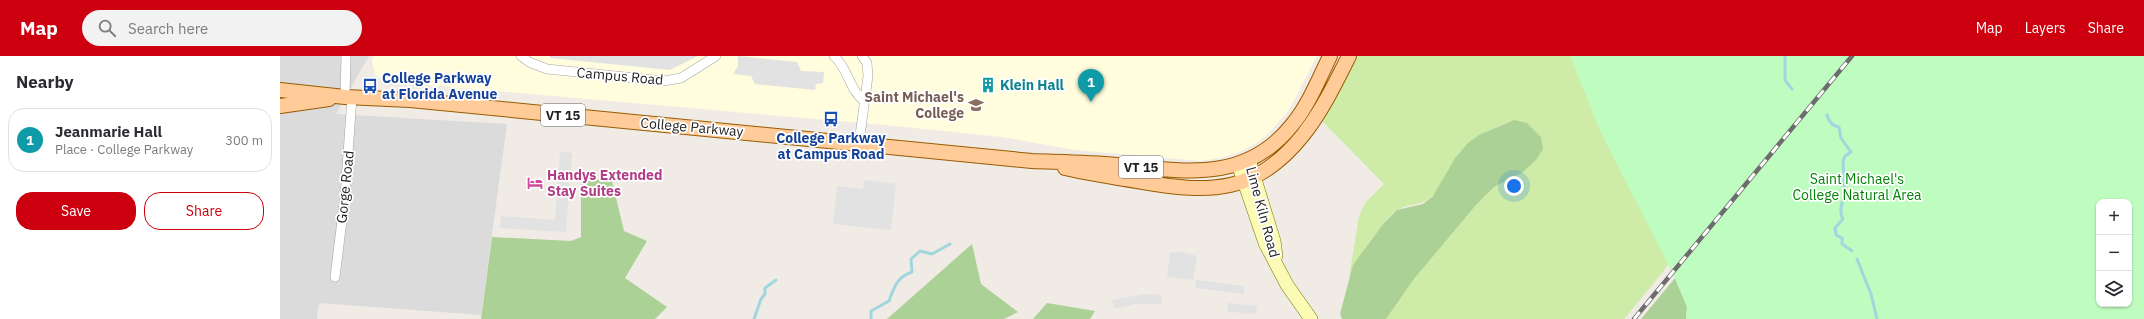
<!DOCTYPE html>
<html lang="en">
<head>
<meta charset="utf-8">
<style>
	:root { --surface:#fff; --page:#f2f2f3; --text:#2b2b33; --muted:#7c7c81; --line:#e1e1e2; --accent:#cc000e }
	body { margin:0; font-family:"IBM Plex Sans",sans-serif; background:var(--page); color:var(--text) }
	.controls { position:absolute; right:12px; bottom:12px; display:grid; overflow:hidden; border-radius:8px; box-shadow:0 1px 3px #0004 }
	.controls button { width:36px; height:36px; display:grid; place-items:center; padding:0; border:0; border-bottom:1px solid var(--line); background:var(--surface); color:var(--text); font:20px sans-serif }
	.you { position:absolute; left:1234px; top:130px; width:14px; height:14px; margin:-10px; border:3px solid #fff; border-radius:50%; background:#1a73e8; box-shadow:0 0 0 6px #1a73e833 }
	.badge { display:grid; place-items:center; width:26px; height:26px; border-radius:50%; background:var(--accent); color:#fff; font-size:13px; font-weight:700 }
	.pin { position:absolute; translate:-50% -33px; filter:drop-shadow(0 1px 2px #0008) }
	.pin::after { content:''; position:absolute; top:21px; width:14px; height:12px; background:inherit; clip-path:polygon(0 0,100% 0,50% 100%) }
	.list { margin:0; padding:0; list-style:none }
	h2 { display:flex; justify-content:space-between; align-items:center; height:52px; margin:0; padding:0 16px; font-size:17px }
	h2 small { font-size:13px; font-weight:400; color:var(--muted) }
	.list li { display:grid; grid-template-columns:26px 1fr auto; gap:12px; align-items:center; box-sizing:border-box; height:64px; margin:0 8px 8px; padding:0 8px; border:1px solid var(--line); border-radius:16px }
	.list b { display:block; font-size:15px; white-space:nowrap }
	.list p { margin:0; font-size:13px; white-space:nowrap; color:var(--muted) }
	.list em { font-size:13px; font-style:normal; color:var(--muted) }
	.actions { display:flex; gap:8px; padding:12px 16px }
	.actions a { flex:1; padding:9px 0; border:1px solid var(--accent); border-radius:16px; text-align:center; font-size:14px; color:var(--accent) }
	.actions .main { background:var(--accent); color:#fff }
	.icon { flex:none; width:22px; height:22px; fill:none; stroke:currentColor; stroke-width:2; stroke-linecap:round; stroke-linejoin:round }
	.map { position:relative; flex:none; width:1864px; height:263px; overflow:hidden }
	header { display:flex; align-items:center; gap:24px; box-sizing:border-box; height:56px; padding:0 20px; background:var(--accent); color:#fff }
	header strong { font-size:19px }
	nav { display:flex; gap:22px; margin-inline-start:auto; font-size:14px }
	.search { width:280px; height:36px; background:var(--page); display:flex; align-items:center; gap:10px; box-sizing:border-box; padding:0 14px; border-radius:22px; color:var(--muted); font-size:15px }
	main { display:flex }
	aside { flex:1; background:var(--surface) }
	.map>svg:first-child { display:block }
	.residential { fill:#dcdbdb }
	.education { fill:#fffddd }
	.grass { fill:#ceeca7 }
	.forest { fill:#abd196 }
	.park { fill:#befcbf; fill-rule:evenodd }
	.parking { fill:#e2e2e2 }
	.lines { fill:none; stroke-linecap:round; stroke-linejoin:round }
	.stream { stroke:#a2d6df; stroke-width:3 }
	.minor-casing { stroke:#a5a5a5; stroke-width:10 }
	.secondary-casing { stroke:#757a00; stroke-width:14 }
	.primary-casing { stroke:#985b00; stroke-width:16 }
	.minor { stroke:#fff; stroke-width:9 }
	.secondary { stroke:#fcfbb5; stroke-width:13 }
	.primary { stroke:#fc9; stroke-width:14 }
	.rail-casing { stroke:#6c6c6c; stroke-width:4.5 }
	.rail { stroke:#fff; stroke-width:3; stroke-dasharray:9; stroke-linecap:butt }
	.labels { text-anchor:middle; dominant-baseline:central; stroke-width:3.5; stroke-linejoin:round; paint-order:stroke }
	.shield { fill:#fff; stroke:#626262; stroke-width:1 }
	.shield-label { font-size:13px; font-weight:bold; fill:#1e1e1e }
	.street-label { font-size:14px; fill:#1e1e1e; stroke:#fff }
	.transit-label { font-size:14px; font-weight:bold; fill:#164399; stroke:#fff; text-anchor:start }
	.culture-label { font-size:14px; font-weight:bold; fill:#0d838f; stroke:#fff; text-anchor:start }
	.education-label { font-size:14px; font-weight:bold; fill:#785e54; stroke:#fff; text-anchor:end }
	.hotel-label { font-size:14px; font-weight:bold; fill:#b23c85; stroke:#fff; text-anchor:start }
	.park-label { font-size:14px; fill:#068208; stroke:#fff }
</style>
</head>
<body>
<header>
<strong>Map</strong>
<div class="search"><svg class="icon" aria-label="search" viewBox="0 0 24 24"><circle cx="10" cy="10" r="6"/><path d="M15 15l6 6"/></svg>Search here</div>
<nav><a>Map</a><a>Layers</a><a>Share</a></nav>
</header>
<main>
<aside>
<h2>Nearby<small></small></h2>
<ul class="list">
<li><span class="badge" style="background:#0f9aa8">1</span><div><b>Jeanmarie Hall</b><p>Place · College Parkway</p></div><em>300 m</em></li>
</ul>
<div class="actions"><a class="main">Save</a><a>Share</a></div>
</aside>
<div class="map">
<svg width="1864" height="263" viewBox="0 0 1864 263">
	<rect width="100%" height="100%" fill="#f0ebe4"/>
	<!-- residential -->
	<path class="residential" d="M 0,0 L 89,0 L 56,58 L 227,68 L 201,259 L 39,247 L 37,263 L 0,263 Z"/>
	<!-- education -->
	<path class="education" d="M 94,0 L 1037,0 L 1009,54 L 989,77 L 978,86 L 962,95 L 945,101 L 920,105 L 795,94 L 722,81 L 605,69 L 103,25 L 95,18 L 92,4 Z"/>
	<!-- grass -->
	<path class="grass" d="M 1075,0 L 1312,0 L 1423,159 L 1382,217 L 1344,263 L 1106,263 L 1134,223 L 1196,149 L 1214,131 L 1228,66 C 1201,78 1185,85 1169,112 C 1164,120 1160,134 1152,140 C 1142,150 1130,147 1119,153 C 1104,161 1075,206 1069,222 L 1079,160 L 1085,147 L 1104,128 L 1041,64 Z"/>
	<!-- forest -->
	<path class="forest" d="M 1234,64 L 1247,67 L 1261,81 L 1263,93 L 1256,104 L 1243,116 L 1214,131 L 1196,149 L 1134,223 L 1106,263 L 1062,263 L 1060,258 L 1073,209 L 1103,168 L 1117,154 L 1143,148 L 1153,140 L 1175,102 L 1188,87 L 1199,79 Z
		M 301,122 L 332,125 L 344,175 L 367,185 L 345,222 L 387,251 L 375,263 L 201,263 L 212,181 L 291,185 L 301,181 Z
		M 692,188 L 701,228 L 738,256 L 724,263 L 607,263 Z
		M 1395,222 L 1407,251 L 1406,263 L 1361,263 Z
		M 767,247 L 815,255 L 810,263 L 753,263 Z"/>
	<!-- park -->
	<path class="park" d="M 1290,0 L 1864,0 L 1864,263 L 1406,263 L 1407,251 L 1395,222 L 1321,77 ZM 1819,146 L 1849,146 L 1849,248 L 1819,248 Z"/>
	<!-- parking -->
	<path class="parking" d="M 270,0 L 418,0 L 390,14 L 270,2 Z
		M 458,0 L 517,6 L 521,15 L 544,16 L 543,27 L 536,28 L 535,34 L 475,28 L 471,20 L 453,18 L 458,10 Z
		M 280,96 L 292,97 L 286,176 L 220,172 L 221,160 L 275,164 Z
		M 584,124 L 616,128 L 611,174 L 553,168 L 557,130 L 583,133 Z
		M 898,195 L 917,200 L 913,224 L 887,221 L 890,196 L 896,197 Z
		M 916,224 L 964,230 L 964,238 L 915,232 Z
		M 865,238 L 882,239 L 881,248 L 855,248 L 835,253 L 832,244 Z
		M 948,247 L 977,250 L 976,257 L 967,258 L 947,255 Z"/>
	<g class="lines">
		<!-- stream -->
		<path class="stream" d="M 1505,0 L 1505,24 L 1512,33
			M 1547,59 C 1549,66 1552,70 1559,71 L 1561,82 L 1571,96 L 1565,100 L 1563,105 L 1565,141 C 1561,147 1559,157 1563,163 L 1555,172 L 1556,179 L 1562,182 L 1562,188 L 1572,195
			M 1577,203 L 1591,238 L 1597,263
			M 474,263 L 481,243 L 485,238 L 485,232 L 496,224
			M 591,263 L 591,255 L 609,245 C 614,231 617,221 632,216 L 631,203 L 640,195 L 652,198 L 670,188"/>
		<defs>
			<path id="minor" d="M 241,0 L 249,6 L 267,13 L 384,25 L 401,22 L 436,0
				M 554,0 C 568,12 569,33 583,44
				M 65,41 L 66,0
				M 579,87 L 588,20 L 587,7 L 582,0
				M 55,221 L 65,140 L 72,41"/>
			<path id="secondary" d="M 969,104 L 994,185 L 996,200
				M 958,108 L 985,187 L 1007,229 L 1031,263"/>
			<path id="primary" d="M 0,34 L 65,41 L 130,44 L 752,105 C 780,106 809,106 837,109 C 903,115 965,128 1012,69 C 1028,50 1039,23 1050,0
				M 0,50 L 49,43
				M 785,112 C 811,118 837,122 863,126 C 931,138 977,137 1023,79 C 1042,55 1056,26 1069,0"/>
		</defs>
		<!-- minor casing -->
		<use href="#minor" class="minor-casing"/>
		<!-- secondary casing -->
		<use href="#secondary" class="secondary-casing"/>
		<!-- primary casing -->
		<use href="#primary" class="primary-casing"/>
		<!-- minor -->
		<use href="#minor" class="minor"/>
		<!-- secondary -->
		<use href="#secondary" class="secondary"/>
		<!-- primary -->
		<use href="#primary" class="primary"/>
		<defs>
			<path id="rail" d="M 1354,263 L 1572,0"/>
		</defs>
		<!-- rail casing -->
		<use href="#rail" class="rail-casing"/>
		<!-- rail -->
		<use href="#rail" class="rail"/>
	</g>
	<!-- icons -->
	<defs>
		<symbol id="building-bare" viewBox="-9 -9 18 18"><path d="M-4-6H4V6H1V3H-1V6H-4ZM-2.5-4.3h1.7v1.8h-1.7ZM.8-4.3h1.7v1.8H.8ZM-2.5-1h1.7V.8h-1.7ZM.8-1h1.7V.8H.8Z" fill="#0f9aa8" stroke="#fff" stroke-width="2.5" paint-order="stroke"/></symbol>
		<symbol id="bus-bare" viewBox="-9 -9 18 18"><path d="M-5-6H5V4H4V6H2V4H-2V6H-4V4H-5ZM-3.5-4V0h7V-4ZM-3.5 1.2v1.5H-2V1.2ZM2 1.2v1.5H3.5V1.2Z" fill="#1a4fb4" stroke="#fff" stroke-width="2.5" paint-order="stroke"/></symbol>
		<symbol id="university-bare" viewBox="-9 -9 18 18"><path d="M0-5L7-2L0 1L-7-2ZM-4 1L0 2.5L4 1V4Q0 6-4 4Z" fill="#8d6e63" stroke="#fff" stroke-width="2.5" paint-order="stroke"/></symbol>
		<symbol id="hotel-bare" viewBox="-9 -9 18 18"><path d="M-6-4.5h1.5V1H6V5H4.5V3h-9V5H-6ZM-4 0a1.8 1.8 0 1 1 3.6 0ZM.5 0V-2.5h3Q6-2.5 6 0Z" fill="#d1479c" stroke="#fff" stroke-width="2.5" paint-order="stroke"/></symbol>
	</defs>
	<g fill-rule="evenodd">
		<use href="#building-bare" x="697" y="18" width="22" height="22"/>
		<use href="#bus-bare" x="79" y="19" width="22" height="22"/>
		<use href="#university-bare" x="685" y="38" width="22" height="22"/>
		<use href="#bus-bare" x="540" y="52" width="22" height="22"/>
		<use href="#hotel-bare" x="244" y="116" width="22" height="22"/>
	</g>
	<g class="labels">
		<!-- shield labels -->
		<g class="shield">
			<rect x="261" y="48" width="44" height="22" rx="3"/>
			<rect x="839" y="100" width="44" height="22" rx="3"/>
		</g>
		<g class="shield-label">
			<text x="283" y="59">VT 15</text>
			<text x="861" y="111">VT 15</text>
		</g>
		<!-- street labels -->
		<g class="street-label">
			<text transform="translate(340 20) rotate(5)">Campus Road</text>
			<text transform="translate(412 71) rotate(5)">College Parkway</text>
			<text transform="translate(65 131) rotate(-84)">Gorge Road</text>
			<text transform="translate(983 156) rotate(75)">Lime Kiln Road</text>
		</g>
		<!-- transit labels -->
		<g class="transit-label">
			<text x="102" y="22">College Parkway<tspan x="102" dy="16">at Florida Avenue</tspan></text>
			<text x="551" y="82" text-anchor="middle">College Parkway<tspan x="551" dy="16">at Campus Road</tspan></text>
		</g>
		<!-- culture labels -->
		<g class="culture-label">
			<text x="720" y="29">Klein Hall</text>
		</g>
		<!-- education labels -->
		<g class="education-label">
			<text x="684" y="41">Saint Michael's<tspan x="684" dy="16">College</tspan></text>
		</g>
		<!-- hotel labels -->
		<g class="hotel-label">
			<text x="267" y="119">Handys Extended<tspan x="267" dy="16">Stay Suites</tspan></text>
		</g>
		<!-- park labels -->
		<g class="park-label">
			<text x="1577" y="123">Saint Michael's<tspan x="1577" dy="16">College Natural Area</tspan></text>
		</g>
	</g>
</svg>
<div class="controls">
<button>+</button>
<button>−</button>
<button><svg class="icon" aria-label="layers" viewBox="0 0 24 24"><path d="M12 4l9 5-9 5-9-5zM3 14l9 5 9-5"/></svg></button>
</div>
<div class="you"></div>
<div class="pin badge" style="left:811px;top:46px;background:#0f9aa8">1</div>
</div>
</main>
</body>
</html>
